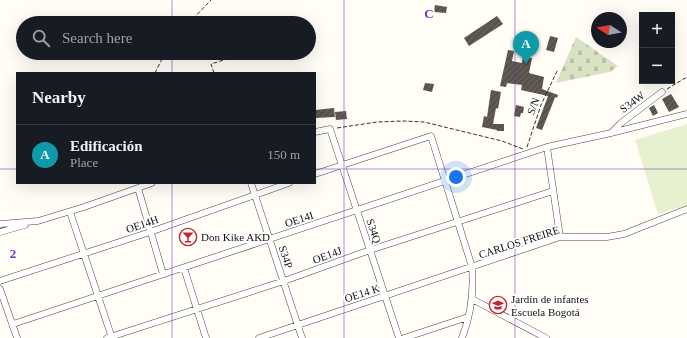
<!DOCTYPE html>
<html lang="en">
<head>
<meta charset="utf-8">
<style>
	:root { --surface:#171b24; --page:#20242c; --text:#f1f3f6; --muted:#9ea1a6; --line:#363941; --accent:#0b8043 }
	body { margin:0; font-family:"Times New Roman",serif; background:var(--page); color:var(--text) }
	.controls { position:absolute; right:12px; top:12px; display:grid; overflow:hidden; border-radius:0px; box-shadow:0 4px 16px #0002 }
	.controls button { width:36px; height:36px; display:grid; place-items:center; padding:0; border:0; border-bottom:1px solid var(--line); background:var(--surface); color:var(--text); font:20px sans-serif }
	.compass { position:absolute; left:591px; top:12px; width:36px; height:36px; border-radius:50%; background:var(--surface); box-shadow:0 4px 16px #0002; rotate:281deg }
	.you { position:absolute; left:456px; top:177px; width:14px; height:14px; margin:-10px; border:3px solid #fff; border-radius:50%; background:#1a73e8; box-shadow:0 0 0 6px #1a73e833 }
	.badge { display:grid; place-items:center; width:26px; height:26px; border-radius:50%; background:var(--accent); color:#fff; font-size:13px; font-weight:700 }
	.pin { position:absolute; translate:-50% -33px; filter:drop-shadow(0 1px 2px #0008) }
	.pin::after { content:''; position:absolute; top:21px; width:14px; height:12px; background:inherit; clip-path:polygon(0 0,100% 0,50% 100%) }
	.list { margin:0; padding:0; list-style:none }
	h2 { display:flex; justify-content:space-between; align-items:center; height:52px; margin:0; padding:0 16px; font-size:17px }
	h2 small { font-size:13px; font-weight:400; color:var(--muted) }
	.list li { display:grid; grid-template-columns:26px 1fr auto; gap:12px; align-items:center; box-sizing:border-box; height:60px; padding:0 16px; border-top:1px solid var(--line) }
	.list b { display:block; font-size:15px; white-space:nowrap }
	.list p { margin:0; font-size:13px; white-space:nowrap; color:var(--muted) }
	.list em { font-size:13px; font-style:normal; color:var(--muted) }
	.icon { flex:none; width:22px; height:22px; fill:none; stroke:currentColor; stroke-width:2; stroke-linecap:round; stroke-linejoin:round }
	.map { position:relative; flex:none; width:687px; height:338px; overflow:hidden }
	.search { position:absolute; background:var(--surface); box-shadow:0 4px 16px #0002; left:16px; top:16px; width:300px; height:44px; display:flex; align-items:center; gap:10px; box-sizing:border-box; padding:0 14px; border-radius:22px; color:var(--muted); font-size:15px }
	.panel { position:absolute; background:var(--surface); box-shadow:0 4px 16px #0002; left:16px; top:72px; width:300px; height:112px; border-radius:0px }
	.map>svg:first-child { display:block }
	.cemetery { fill:url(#cemetery-stones) }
	.pitch { fill:#e6f2cf }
	.building { fill:url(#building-hatch) }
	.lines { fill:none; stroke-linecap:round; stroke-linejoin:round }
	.street-casing { stroke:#444; stroke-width:7 }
	.path { stroke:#333; stroke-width:1; stroke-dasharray:4 2; stroke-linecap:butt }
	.street { stroke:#fff; stroke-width:6 }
	.grid { fill:none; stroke:#7b2cbf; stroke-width:1; stroke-opacity:0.55 }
	.labels { text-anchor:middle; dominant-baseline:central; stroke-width:4; stroke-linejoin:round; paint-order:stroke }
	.street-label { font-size:11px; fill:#111; stroke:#fff }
	.poi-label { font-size:11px; fill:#111; stroke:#fff; text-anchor:start }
	.grid-label { font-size:13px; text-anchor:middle; font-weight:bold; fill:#7b2cbf; stroke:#fff; stroke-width:4; stroke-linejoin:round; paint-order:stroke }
</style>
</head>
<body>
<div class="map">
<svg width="687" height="338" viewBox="0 0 687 338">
	<defs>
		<pattern id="cemetery-stones" width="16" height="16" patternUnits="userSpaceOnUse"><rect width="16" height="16" fill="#d9e3c4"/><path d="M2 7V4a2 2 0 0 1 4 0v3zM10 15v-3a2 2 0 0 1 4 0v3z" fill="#b9c2a7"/></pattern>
		<pattern id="building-hatch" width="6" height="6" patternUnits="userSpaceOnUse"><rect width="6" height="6" fill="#5a524d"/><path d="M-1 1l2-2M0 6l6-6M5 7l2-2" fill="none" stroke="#6d6662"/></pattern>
	</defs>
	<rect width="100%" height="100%" fill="#fffdf5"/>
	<!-- cemetery -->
	<path class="cemetery" d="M 576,37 L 618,66 L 610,72 L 556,83 Z"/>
	<!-- pitch -->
	<path class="pitch" d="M 687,124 L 687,205 L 658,214 L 635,140 Z"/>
	<!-- building -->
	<path class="building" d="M 435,5 L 447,7 L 446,13 L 434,12 Z
		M 497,16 L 503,24 L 469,46 L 464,38 Z
		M 550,36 L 558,38 L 554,52 L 546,50 Z
		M 508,50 L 514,51 L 512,61 L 522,63 L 523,57 L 532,58 L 529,73 L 544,77 L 542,89 L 558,95 L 557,98 L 555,97 L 554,100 L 542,130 L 536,128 L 548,96 L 521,90 L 522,85 L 507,83 L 506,87 L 500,86 Z
		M 425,83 L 434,84 L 432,92 L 423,90 Z
		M 491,90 L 501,92 L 498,109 L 496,108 L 493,124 L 504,124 L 504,131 L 497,131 L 497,130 L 482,127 L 484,116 L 487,117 Z
		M 671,94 L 679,107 L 669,112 L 662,99 Z
		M 516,105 L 524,107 L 523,113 L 521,113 L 520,117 L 514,116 Z
		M 654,105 L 658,113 L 653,116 L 649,108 Z
		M 334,108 L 335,117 L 315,118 L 315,110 Z
		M 346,111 L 347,119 L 336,120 L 335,112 Z"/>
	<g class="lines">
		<defs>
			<path id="street" d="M 315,132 L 330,129 L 399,338
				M 612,132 L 621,123 L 662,92
				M 547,147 L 560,237
				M 315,174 L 431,136 L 472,267 C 474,292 471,315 462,338
				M 251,183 L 302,338
				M 138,188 L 163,274
				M 70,212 L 112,338
				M 0,224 L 38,221 L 84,207 L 152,183
				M 0,232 L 25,225
				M 184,268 L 206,338
				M 0,281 L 150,232 L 289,183
				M 0,289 L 17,338
				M 472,299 L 546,338
				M 13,324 L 547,147 L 611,133 L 687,114
				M 107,338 L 284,281 L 370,250 L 553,191
				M 259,338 L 560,237 L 607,237 L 624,234 L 687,209
				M 404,338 L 468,317"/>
		</defs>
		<!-- street casing -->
		<use href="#street" class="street-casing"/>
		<!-- path -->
		<path class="path" d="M 189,23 L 211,0
			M 155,73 L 165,53
			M 214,73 L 211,64 L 246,53
			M 667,89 L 687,77
			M 337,128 L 377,122 L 403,121 L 424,122 L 502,141 L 523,149
			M 527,147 L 541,105 L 558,69"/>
		<!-- street -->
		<use href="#street" class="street"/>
	</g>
	<!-- grid -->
	<path class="grid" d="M 172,0 L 172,23M 344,0 L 344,338M 515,0 L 515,338M 172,53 L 172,73M 0,169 L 17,169M 315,169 L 687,169M 172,183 L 172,338"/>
	<!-- icons -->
	<defs>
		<symbol id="bar-ring" viewBox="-11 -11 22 22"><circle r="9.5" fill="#fff" stroke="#c4262e" stroke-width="1.5"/><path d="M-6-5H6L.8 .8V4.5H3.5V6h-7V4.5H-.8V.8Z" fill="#c4262e"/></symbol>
		<symbol id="school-ring" viewBox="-11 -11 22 22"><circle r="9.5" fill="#fff" stroke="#c4262e" stroke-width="1.5"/><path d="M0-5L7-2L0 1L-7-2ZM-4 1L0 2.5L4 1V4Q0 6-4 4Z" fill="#c4262e"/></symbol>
	</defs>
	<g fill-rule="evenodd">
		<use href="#bar-ring" x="178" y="227" width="20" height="20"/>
		<use href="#school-ring" x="488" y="295" width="20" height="20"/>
	</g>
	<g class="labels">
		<!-- street labels -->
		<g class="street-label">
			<text transform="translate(632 102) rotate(-36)">S34W</text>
			<text transform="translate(533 106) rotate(-69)">S/N</text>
			<text transform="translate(299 219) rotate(-18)">OE14I</text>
			<text transform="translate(142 224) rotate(-19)">OE14H</text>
			<text transform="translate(374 231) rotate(72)">S34Q</text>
			<text transform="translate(519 242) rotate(-18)">CARLOS FREIRE</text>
			<text transform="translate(327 255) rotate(-20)">OE14J</text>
			<text transform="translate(286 257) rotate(71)">S34P</text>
			<text transform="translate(362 293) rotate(-18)">OE14 K</text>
		</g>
		<!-- poi labels -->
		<g class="poi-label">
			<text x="201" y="237">Don Kike AKD</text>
			<text x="511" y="299">Jardín de infantes<tspan x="511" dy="13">Escuela Bogotá</tspan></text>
		</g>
	</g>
	<g class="grid-label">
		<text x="429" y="18">C</text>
		<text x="13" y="258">2</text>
	</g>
</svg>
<div class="controls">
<button>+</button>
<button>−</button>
</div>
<svg class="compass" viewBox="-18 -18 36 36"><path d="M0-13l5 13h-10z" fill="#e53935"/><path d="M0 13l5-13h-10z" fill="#9ea1a6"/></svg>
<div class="you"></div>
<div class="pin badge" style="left:526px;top:64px;background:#0f9aa8">A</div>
<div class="search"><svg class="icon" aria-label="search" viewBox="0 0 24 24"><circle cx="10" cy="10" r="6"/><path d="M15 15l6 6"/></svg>Search here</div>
<section class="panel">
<h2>Nearby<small></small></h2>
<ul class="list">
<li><span class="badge" style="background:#0f9aa8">A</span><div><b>Edificación</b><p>Place</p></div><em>150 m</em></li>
</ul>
</section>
</div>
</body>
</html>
